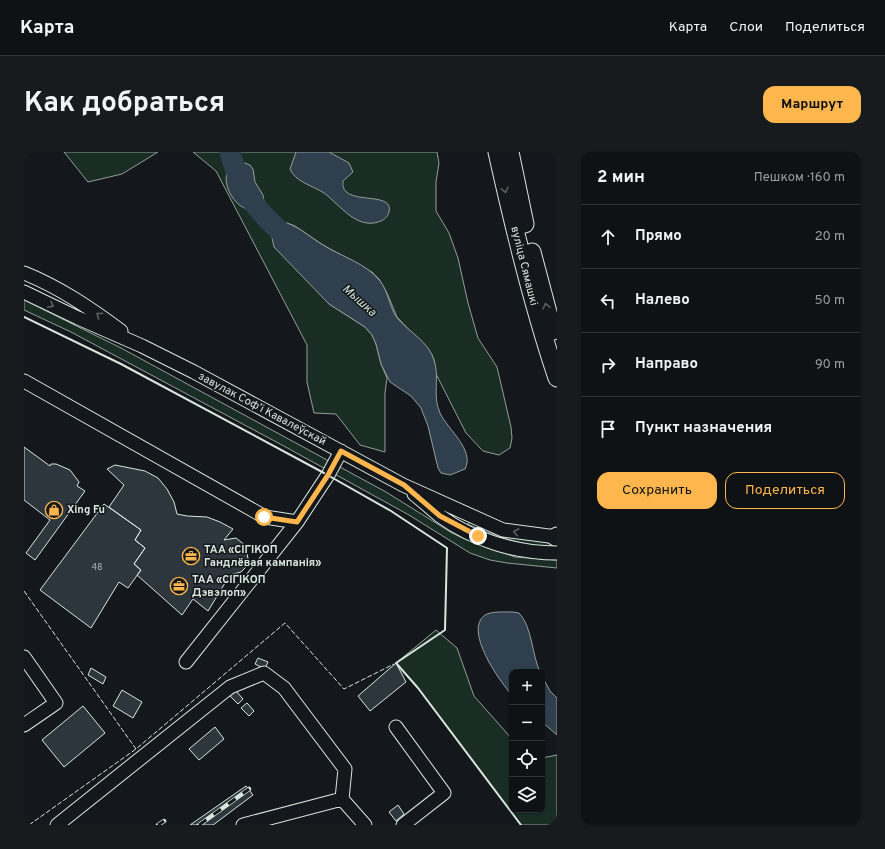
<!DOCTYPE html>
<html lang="ru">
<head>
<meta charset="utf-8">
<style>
	:root { --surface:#0f1215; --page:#181b1e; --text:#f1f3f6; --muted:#9b9ea0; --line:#2f3234; --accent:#ffb74d }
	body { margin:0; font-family:Overpass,sans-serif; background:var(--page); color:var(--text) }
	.controls { position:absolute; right:12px; bottom:12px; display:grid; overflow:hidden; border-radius:8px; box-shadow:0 1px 3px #0004 }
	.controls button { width:36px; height:36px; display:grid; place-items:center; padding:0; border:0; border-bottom:1px solid var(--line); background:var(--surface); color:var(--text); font:20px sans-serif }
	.stop { position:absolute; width:12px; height:12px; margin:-9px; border:3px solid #ffb74d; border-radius:50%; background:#fff }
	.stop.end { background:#ffb74d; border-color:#fff; box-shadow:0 1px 4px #0008 }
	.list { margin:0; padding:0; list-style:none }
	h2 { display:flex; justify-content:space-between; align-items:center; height:52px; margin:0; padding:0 16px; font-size:17px }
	h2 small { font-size:13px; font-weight:400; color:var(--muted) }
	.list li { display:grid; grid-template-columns:26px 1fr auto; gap:12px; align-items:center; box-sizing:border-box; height:64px; padding:0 16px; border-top:1px solid var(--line) }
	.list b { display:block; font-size:15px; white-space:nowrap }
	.list em { font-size:13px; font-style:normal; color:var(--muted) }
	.actions { display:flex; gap:8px; padding:12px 16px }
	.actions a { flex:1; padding:9px 0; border:1px solid var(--accent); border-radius:12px; text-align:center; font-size:14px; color:var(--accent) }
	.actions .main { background:var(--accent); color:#111 }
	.icon { flex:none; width:22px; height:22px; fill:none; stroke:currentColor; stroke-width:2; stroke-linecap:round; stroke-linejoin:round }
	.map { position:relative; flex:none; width:533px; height:673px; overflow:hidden; border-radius:12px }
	header { display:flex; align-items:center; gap:24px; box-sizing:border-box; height:56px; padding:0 20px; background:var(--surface); border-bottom:1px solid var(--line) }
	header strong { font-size:19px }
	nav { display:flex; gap:22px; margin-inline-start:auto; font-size:14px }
	.intro { display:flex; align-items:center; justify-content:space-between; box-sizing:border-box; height:96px; padding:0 24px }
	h1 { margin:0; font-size:28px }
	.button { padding:10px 18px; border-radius:12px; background:var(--accent); color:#111; font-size:14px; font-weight:700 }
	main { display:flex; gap:24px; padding:0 24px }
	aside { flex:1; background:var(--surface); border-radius:12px; box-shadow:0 1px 3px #0004 }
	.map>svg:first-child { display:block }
	.green { fill:#1a2d24; stroke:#939e99 }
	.water { fill:#2f3f4d; stroke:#939e99 }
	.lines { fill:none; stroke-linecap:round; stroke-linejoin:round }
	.river { stroke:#2f3f4d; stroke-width:21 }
	.building { fill:#2c363c; stroke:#d8e6dc }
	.minor-casing { stroke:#d8e6dc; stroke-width:15 }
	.major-casing { stroke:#d8e6dc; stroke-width:19 }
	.minor { stroke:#14181c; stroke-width:13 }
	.major { stroke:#14181c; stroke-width:17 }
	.rail-casing { stroke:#d8e6dc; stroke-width:4.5 }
	.rail { stroke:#14181c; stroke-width:3; stroke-dasharray:9; stroke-linecap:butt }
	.fence { stroke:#d8e6dc; stroke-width:1; stroke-dasharray:5 2; stroke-linecap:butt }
	.wall { stroke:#d8e6dc; stroke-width:2 }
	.oneway { stroke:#59605f }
	.route { stroke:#ffb74d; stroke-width:5 }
	.labels { text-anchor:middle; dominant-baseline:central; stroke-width:3; stroke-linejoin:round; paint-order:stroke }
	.number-label { font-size:9px; fill:#adbab4 }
	.street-label { font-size:11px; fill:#d8e6dc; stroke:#14181c }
	.poi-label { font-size:11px; font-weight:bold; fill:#d8e6dc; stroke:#14181c; text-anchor:start }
	.water-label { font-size:12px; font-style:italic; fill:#d8e6dc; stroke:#14181c }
</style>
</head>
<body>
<header>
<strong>Карта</strong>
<nav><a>Карта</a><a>Слои</a><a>Поделиться</a></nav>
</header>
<div class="intro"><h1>Как добраться</h1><a class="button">Маршрут</a></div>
<main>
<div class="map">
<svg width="533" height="673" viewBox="0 0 533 673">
	<rect width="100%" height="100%" fill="#14181c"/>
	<!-- green -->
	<path class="green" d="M 40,0 L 134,0 L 98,22 L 64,30 Z
		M 169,0 L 413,0 L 415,11 L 412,30 L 412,59 L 425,81 L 434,106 L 444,151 L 454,186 L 473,215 L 487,275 L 488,286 L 486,296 L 475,303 L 459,299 L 442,281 L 412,222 L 410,208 L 407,201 L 373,165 L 363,141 L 355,127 L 348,120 L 299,93 L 271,74 L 263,71 L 305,152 L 341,175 L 348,183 L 352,192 L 357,212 L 363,226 L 361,241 L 361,300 L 336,293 L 312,262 L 290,261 L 283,230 L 283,193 L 192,19 Z
		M 0,148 L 97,196 L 362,340 L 428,381 L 447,390 L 491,405 L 533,408 L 533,416 L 483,411 L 466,408 L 446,401 L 385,363 L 258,293 L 47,180 L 0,158 Z
		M 446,370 L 533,391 L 533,396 C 502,395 473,384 445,373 L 444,371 Z
		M 412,478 L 433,496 L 450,544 L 488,587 L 488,658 L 518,658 L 518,606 L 533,603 L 533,673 L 497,673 L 394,536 L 372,511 Z"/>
	<!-- water -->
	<path class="water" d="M 272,0 L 305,0 L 325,11 L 329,20 L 319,29 C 315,56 371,37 365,60 C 364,65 359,69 354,70 C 332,77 316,53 300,41 C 290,34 271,30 266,17 Z
		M 218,10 L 226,13 L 229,17 L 231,30 L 239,43 L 240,50 L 234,58 C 208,64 186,13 218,10 Z
		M 263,71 C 277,76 287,86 299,93 C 318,105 342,111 356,129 C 365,140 365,156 374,167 C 385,180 405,190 410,208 C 416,225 408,244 416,261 C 424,278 451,298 441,317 L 426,323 L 417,321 L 414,316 L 404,274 L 397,256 L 387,244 L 366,230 L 357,212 L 352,192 L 348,183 L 341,175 L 305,152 L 250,95 L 247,81 L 251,75 L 256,72 Z
		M 489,460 L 495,461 C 508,474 508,503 516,520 L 488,520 L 488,543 C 476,530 439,478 461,463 C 468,459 481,460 489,460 Z
		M 518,524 L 526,539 L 533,546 L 533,583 L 518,570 Z"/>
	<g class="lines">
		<!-- river -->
		<path class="river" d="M 206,0 C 217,44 239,65 272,94"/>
	</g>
	<!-- building -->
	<path class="building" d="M 0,295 L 26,314 L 27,312 L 32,312 L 46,318 L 55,330 L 53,334 L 61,339 L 11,408 L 2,401 L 26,368 L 0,348 Z
		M 91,313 L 121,319 L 134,326 L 143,337 L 150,350 L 153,362 L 163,364 L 183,365 L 196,370 L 209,377 L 200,388 L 212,386 L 222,394 L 224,407 L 222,415 L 217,420 L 206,423 L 184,459 L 169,447 L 158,463 L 113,423 L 117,418 L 110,412 L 121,396 L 111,388 L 117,378 L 85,355 L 100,333 L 83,317 Z
		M 80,352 L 117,378 L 111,388 L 121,396 L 110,412 L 117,418 L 104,436 L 95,430 L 67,476 L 16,438 Z
		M 234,506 L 244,510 L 241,517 L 231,512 Z
		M 372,511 L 382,530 L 346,559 L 334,544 Z
		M 67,516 L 82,525 L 79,532 L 64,523 Z
		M 98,538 L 118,550 L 109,566 L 89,554 Z
		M 212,539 L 219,547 L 214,552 L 206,544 Z
		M 223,551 L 230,559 L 225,564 L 217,556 Z
		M 59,554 L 81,581 L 40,615 L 18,588 Z
		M 191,575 L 200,587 L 175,608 L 165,597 Z
		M 222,634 L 229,643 L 189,673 L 166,673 Z
		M 374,653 L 380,662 L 372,669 L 365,660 Z"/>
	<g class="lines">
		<defs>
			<path id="minor" d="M 0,121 C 35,135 66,156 97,179
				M 0,140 L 54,166 L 118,194 L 170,220 L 379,333 L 479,378 L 533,385
				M 0,229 L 241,365 L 273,370 L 304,323 L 317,299
				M 390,342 C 399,349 407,357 416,364 C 449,388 492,401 533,401
				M 0,505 L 32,551 L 0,573
				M 162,510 L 273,370
				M 372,575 L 420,641 L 379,673
				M 33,673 L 206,535 L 240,521 L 260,536 L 321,617 L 318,647
				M 219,673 L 318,647 L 341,673"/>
			<path id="major" d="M 473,0 C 490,77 508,152 533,226
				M 486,0 L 501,72
				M 508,100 L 529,179
				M 531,385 L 533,384"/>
		</defs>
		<!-- minor casing -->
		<use href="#minor" class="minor-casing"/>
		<!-- major casing -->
		<use href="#major" class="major-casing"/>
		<!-- minor -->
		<use href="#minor" class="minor"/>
		<!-- major -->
		<use href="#major" class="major"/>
		<defs>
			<path id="rail" d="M 134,673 L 140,669
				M 175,673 L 225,637"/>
		</defs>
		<!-- rail casing -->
		<use href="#rail" class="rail-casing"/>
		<!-- rail -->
		<use href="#rail" class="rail"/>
		<!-- fence -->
		<path class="fence" d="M 0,439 L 112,597
			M 5,673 L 112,597 L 261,471 L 320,537 L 370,512"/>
		<!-- wall -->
		<path class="wall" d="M 0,165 L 97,212 L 300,321
			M 307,325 L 367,359 L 423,396 L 421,478 L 372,511 L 394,536 L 497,673"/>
	</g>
	<!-- one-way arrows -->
	<defs><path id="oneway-chevron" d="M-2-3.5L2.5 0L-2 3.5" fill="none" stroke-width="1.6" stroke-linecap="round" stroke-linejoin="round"/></defs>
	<g class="oneway">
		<use href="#oneway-chevron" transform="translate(481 38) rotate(77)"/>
		<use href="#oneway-chevron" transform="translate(27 153) rotate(26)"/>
		<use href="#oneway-chevron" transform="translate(522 154) rotate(-104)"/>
		<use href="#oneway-chevron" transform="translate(75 163) rotate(-144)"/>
		<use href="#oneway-chevron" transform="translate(492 380) rotate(-169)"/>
	</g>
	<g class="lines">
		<!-- route -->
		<path class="route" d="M 240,365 L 273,370 L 304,323 L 317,299 L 380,333 L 416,364 L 454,384"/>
	</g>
	<!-- icons -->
	<defs>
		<symbol id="shop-ring" viewBox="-11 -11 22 22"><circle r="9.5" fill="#14181c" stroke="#ffb74d" stroke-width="1.5"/><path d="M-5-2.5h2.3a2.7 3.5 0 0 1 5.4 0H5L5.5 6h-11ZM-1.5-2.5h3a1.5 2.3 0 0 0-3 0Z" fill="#ffb74d"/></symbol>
		<symbol id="office-ring" viewBox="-11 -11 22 22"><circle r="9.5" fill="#14181c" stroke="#ffb74d" stroke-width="1.5"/><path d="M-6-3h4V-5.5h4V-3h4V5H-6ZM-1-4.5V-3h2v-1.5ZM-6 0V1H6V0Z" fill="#ffb74d"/></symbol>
	</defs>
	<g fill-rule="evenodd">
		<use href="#shop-ring" x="20" y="348" width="20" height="20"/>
		<use href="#office-ring" x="157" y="394" width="20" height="20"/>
		<use href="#office-ring" x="145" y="424" width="20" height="20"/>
	</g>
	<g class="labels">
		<!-- number labels -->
		<g class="number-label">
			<text x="73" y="415">48</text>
		</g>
		<!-- street labels -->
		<g class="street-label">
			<text transform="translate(500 114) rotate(76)">вуліца Сямашкі</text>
			<text transform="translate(238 257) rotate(28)">завулак Софʼі Кавалеўскай</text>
		</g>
		<!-- poi labels -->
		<g class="poi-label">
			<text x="43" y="358">Xing Fu</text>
			<text x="180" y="398">ТАА «СІГІКОП<tspan x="180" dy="13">Гандлёвая кампанія»</tspan></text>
			<text x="168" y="428">ТАА «СІГІКОП<tspan x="168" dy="13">Дэвэлоп»</tspan></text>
		</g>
		<!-- water labels -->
		<g class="water-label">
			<text transform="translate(335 149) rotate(42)">Мышка</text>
		</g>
	</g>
</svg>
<div class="controls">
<button>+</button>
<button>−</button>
<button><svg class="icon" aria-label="locate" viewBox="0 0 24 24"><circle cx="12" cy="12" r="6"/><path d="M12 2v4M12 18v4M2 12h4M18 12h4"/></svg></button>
<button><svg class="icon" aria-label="layers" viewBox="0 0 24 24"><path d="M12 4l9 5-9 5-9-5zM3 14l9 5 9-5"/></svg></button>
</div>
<div class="stop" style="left:240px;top:365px"></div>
<div class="stop end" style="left:454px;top:384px"></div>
</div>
<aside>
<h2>2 мин<small>Пешком · 160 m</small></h2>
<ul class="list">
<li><svg class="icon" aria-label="ahead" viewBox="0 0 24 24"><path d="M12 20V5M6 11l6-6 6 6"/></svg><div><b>Прямо</b></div><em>20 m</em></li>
<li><svg class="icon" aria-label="left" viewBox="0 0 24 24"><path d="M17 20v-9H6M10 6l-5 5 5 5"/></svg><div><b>Налево</b></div><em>50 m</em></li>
<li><svg class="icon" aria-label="right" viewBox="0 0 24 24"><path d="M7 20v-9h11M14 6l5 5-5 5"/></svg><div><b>Направо</b></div><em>90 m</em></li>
<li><svg class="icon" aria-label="arrive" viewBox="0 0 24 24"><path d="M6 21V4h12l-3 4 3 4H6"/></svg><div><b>Пункт назначения</b></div></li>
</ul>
<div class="actions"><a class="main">Сохранить</a><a>Поделиться</a></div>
</aside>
</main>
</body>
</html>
